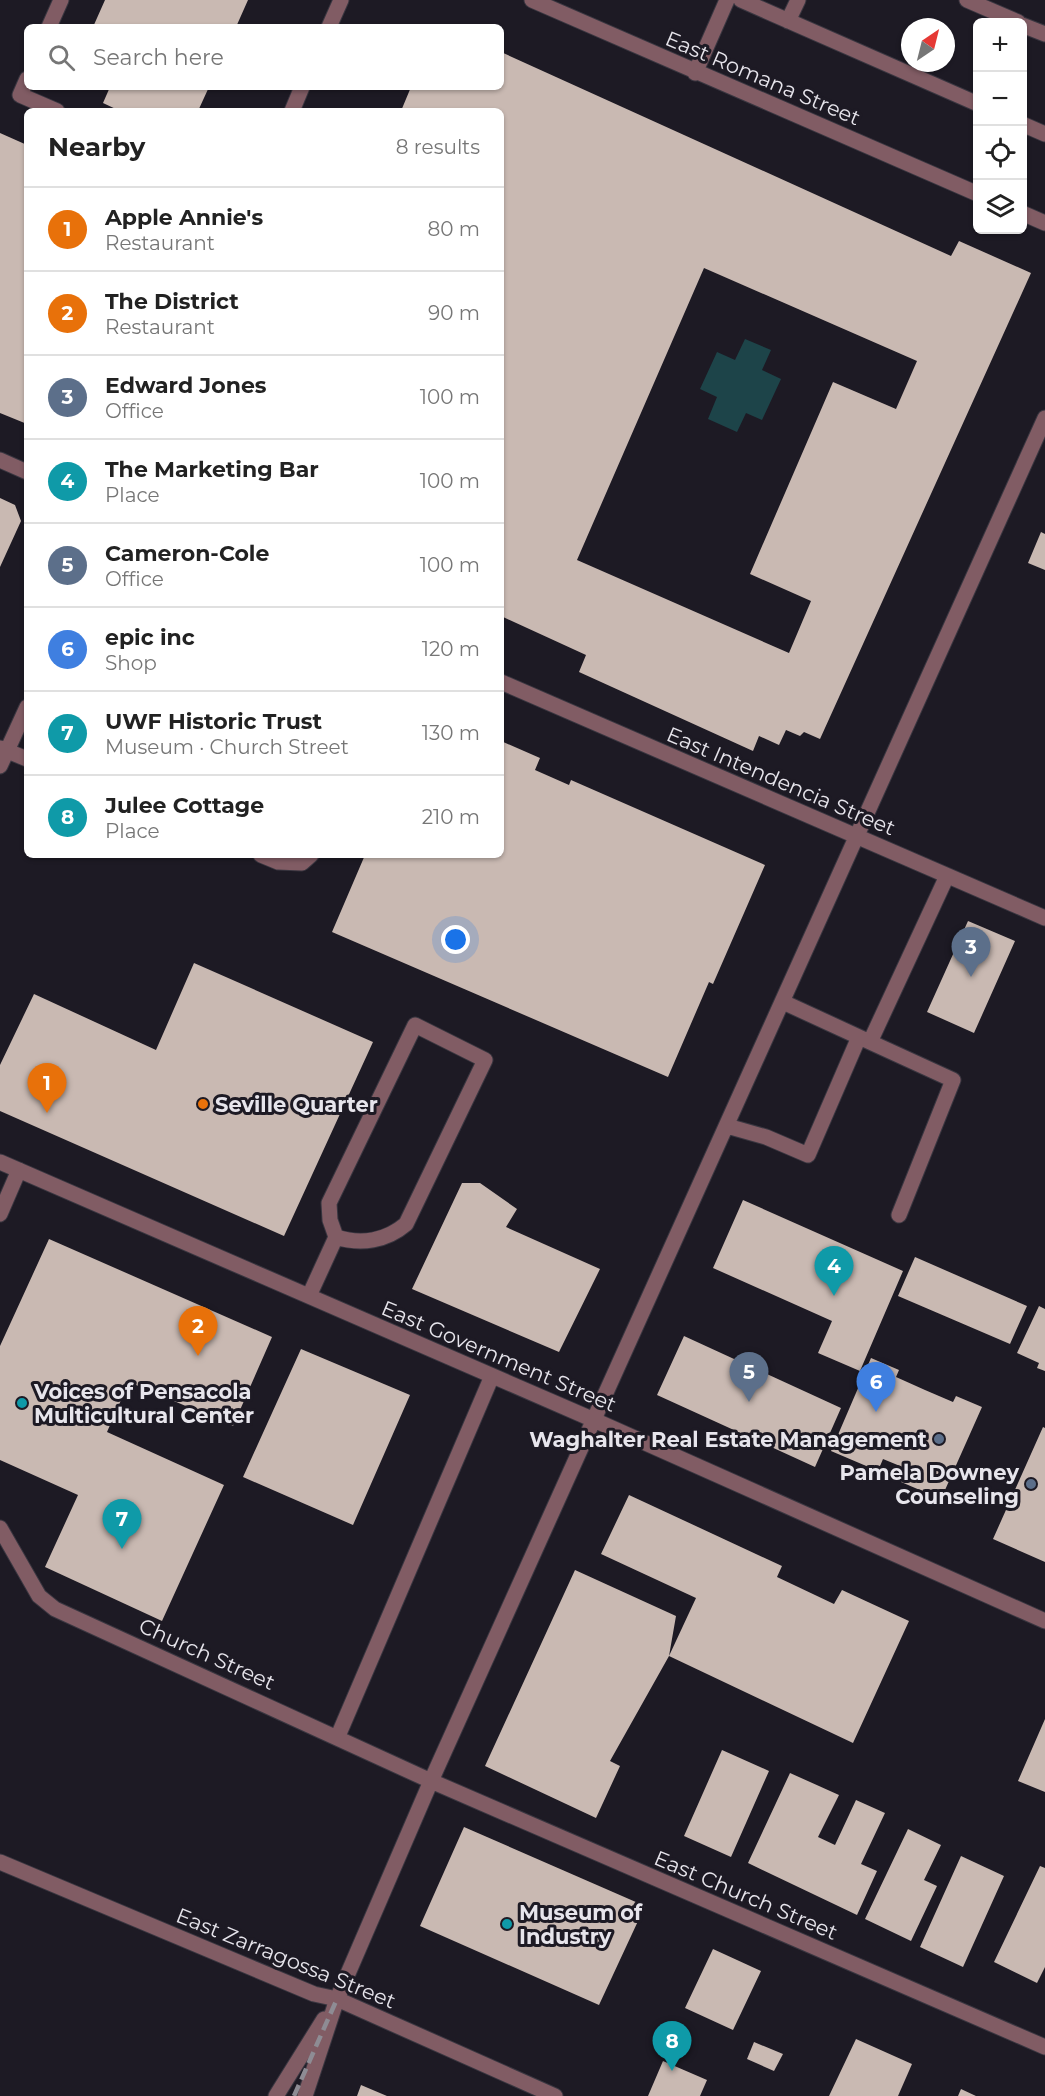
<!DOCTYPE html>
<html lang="en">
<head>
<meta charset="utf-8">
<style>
	:root { --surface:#fff; --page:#f6f6f6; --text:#222; --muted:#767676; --line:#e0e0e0; --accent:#111827 }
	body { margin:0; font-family:Montserrat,sans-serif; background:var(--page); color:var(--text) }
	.controls { position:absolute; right:18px; top:18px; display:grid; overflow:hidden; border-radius:9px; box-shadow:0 2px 4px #0004 }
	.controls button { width:54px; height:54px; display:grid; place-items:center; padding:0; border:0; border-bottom:2px solid var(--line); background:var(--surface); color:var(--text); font:30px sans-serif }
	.compass { position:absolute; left:901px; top:18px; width:54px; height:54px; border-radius:50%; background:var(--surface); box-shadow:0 2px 4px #0004; rotate:35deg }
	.you { position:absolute; left:456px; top:940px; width:21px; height:21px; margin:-15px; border:4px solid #fff; border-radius:50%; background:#1a73e8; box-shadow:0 0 0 9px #1a73e833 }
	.badge { display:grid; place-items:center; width:39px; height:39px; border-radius:50%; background:var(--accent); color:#fff; font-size:20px; font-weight:700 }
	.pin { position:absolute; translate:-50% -50px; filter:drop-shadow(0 2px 3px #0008) }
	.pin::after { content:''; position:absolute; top:32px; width:21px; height:18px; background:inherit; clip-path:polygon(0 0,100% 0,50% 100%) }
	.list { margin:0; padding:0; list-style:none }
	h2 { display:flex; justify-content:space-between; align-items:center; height:78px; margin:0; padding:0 24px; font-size:26px }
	h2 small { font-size:20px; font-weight:400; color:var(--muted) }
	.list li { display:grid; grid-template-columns:39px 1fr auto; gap:18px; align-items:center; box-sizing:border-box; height:84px; padding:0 24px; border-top:2px solid var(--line) }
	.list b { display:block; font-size:22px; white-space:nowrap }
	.list p { margin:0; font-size:20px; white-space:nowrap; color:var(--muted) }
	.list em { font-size:20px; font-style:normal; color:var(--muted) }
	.icon { flex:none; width:33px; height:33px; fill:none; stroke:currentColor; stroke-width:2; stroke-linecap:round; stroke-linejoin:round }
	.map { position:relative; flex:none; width:1045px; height:2096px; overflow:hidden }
	.search { position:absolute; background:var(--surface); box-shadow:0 2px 4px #0004; left:24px; top:24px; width:480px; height:66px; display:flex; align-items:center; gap:15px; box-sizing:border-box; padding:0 21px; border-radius:9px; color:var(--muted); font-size:22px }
	.panel { position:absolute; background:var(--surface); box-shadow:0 2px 4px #0004; left:24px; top:108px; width:480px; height:750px; border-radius:9px }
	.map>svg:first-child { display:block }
	.water { fill:#1d4449 }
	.building { fill:#c9b9b2; fill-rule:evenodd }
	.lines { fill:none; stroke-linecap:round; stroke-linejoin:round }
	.minor-casing { stroke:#393640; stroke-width:17 }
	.minor { stroke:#815c64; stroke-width:15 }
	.rail { stroke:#8e8c94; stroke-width:4.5; stroke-dasharray:12 6; stroke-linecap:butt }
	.food-dot { fill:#e8710a; stroke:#1d1a24; stroke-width:2 }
	.culture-dot { fill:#0f9aa8; stroke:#1d1a24; stroke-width:2 }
	.service-dot { fill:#5c6f8a; stroke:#1d1a24; stroke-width:2 }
	.labels { text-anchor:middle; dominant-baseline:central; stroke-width:6; stroke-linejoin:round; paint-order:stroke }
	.street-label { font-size:21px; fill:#e7e5ec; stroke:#1d1a24 }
	.poi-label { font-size:21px; font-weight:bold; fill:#e7e5ec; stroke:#1d1a24; text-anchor:start }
</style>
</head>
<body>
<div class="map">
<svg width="1045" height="2096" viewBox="0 0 1045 2096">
	<rect width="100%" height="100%" fill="#1d1a24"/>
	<!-- water -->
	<path class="water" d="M 745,339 L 771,350 L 762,370 L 781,379 L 762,420 L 746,413 L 737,432 L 708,419 L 717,397 L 700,389 L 717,352 L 735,360 Z"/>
	<!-- building -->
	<path class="building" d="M 105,0 L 248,0 L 236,27 L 93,27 Z
		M 501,52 L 951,256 L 959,241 L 1031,273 L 820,739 L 804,732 L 800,736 L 786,730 L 779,745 L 759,736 L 753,751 L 579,672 L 586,655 L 501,616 L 501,111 L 401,111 L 411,87 L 501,87 ZM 704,268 L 917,361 L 896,409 L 833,382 L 750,574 L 811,601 L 789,653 L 577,560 Z
		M 110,87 L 209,87 L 198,111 L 120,111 L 103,103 Z
		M 0,133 L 27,145 L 27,424 L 0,413 Z
		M 0,498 L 15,505 L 21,521 L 0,567 Z
		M 1041,532 L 1045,534 L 1045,570 L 1028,563 Z
		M 501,741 L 540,758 L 535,770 L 569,785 L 571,780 L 765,865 L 713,984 L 709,982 L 668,1077 L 332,932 L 365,855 L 501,855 Z
		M 968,921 L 1015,941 L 974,1033 L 927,1012 Z
		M 194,963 L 373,1042 L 284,1236 L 0,1111 L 0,1065 L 34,994 L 156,1050 Z
		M 462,1183 L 480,1183 L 517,1209 L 506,1227 L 600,1269 L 559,1352 L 412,1289 Z
		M 743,1200 L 903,1271 L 860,1371 L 818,1353 L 832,1321 L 713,1268 Z
		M 49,1239 L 272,1337 L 233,1426 L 129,1382 L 107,1432 L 224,1485 L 162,1621 L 45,1567 L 78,1495 L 0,1460 L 0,1346 Z
		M 915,1257 L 1027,1306 L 1010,1344 L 898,1296 Z
		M 1039,1306 L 1045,1309 L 1045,1371 L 1037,1368 L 1039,1363 L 1017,1353 Z
		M 684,1336 L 841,1408 L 815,1467 L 657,1395 Z
		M 301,1349 L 410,1395 L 353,1525 L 243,1477 Z
		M 871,1358 L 899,1370 L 896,1377 L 925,1390 L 953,1402 L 956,1396 L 982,1407 L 941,1499 L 894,1479 L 900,1466 L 883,1459 L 878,1471 L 831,1451 Z
		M 1043,1427 L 1045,1428 L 1045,1562 L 993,1539 Z
		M 629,1495 L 782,1566 L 777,1577 L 834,1604 L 842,1590 L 909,1621 L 853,1743 L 669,1656 L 610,1761 L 620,1766 L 596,1818 L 485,1766 L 575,1570 L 676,1616 L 669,1656 L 696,1598 L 601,1554 Z
		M 1045,1719 L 1045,1792 L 1018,1781 Z
		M 722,1750 L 769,1771 L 731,1857 L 684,1836 Z
		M 790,1773 L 839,1795 L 818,1837 L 835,1845 L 856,1800 L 885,1813 L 861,1864 L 877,1871 L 857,1915 L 748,1863 Z
		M 464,1827 L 645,1906 L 599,2005 L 420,1926 Z
		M 908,1829 L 941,1845 L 924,1880 L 937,1886 L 911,1941 L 865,1919 Z
		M 961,1856 L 1004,1876 L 963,1967 L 920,1947 Z
		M 1040,1866 L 1045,1868 L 1045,1967 L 1037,1983 L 994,1962 Z
		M 713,1949 L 761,1971 L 733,2030 L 685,2008 Z
		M 856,2039 L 912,2064 L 898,2096 L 829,2096 Z
		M 754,2042 L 783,2054 L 774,2071 L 747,2059 Z
		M 663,2061 L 707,2080 L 700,2096 L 648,2096 Z
		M 361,2085 L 387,2096 L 357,2096 Z
		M 961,2089 L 976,2096 L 958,2096 Z"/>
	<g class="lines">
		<defs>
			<path id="minor" d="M 532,0 L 978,194
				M 741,0 L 978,104
				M 967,0 L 1018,22
				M 788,21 L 798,0
				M 1022,25 L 1045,34
				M 49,27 L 61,0
				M 329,27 L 341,0
				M 695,73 L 727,0
				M 27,79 L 20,95 L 57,111
				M 292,111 L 302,87
				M 1022,124 L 1045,134
				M 1022,213 L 1045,223
				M 0,460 L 27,472
				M 501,682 L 1045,918
				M 0,748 L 27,759
				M 0,766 L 27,707
				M 261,855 L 278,862 L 302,863 L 311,855
				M 859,1037 L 953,1080 L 899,1215
				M 870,1042 L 947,876
				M 727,1126 L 766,1137 L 808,1155 L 859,1037 L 783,1002
				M 0,1162 L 594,1420 L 1045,1621
				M 0,1214 L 19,1170
				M 309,1296 L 336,1237 L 330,1220 L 329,1203 L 415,1025 L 485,1060 L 406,1224 C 386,1241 361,1245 336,1237
				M 0,1528 L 39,1596 L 55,1609 L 431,1781 L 1045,2047
				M 338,1736 L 492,1376
				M 0,1862 L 314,1994 L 337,1999 L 555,2096
				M 276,2096 L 324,2019
				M 305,2096 L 337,1999 L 431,1781 L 1045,418"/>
		</defs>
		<!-- minor casing -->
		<use href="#minor" class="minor-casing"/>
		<!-- minor -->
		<use href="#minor" class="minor"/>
		<!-- rail -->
		<path class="rail" d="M 294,2096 L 337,1999"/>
	</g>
	<!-- markers -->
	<circle class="food-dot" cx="203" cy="1104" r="6"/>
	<g class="culture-dot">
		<circle cx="22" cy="1403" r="6"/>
		<circle cx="507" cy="1924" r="6"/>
	</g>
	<g class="service-dot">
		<circle cx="939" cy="1439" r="6"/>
		<circle cx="1031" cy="1484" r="6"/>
	</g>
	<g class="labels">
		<!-- street labels -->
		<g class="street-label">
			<text transform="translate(763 78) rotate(23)">East Romana Street</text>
			<text transform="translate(781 781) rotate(23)">East Intendencia Street</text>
			<text transform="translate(499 1356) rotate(23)">East Government Street</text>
			<text transform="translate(207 1654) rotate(24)">Church Street</text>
			<text transform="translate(746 1895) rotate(23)">East Church Street</text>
			<text transform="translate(286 1958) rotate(22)">East Zarragossa Street</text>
		</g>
		<!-- poi labels -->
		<g class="poi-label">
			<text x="215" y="1104">Seville Quarter</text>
			<text x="34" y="1391">Voices of Pensacola<tspan x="34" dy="24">Multicultural Center</tspan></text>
			<text x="927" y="1439" text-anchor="end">Waghalter Real Estate Management</text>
			<text x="1019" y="1472" text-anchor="end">Pamela Downey<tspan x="1019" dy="24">Counseling</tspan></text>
			<text x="519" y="1912">Museum of<tspan x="519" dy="24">Industry</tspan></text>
		</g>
	</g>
</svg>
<div class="controls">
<button>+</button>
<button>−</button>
<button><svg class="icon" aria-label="locate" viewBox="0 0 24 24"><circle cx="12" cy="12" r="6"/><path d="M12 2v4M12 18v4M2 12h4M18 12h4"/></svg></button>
<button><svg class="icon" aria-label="layers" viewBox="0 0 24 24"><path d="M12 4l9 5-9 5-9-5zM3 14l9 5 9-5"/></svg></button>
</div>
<svg class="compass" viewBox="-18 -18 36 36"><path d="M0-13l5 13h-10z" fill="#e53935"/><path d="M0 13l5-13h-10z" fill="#767676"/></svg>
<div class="you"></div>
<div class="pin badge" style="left:47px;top:1113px;background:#e8710a">1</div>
<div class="pin badge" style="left:198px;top:1356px;background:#e8710a">2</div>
<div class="pin badge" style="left:971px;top:977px;background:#5c6f8a">3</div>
<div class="pin badge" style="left:834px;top:1296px;background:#0f9aa8">4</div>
<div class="pin badge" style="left:749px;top:1402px;background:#5c6f8a">5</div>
<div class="pin badge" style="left:876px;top:1412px;background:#3f7fe0">6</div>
<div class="pin badge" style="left:122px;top:1549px;background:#0f9aa8">7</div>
<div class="pin badge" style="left:672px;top:2071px;background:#0f9aa8">8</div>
<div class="search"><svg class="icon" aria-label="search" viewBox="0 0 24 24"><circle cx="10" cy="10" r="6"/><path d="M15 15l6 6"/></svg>Search here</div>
<section class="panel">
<h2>Nearby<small>8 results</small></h2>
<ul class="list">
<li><span class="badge" style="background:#e8710a">1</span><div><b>Apple Annie's</b><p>Restaurant</p></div><em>80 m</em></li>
<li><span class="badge" style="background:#e8710a">2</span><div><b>The District</b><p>Restaurant</p></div><em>90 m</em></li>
<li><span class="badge" style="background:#5c6f8a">3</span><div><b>Edward Jones</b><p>Office</p></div><em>100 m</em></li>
<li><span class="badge" style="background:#0f9aa8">4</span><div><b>The Marketing Bar</b><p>Place</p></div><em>100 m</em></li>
<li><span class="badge" style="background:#5c6f8a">5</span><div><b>Cameron-Cole</b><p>Office</p></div><em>100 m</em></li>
<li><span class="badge" style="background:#3f7fe0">6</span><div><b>epic inc</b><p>Shop</p></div><em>120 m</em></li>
<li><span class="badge" style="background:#0f9aa8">7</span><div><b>UWF Historic Trust</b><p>Museum · Church Street</p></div><em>130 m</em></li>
<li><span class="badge" style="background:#0f9aa8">8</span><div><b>Julee Cottage</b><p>Place</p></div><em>210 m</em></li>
</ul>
</section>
</div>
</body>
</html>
